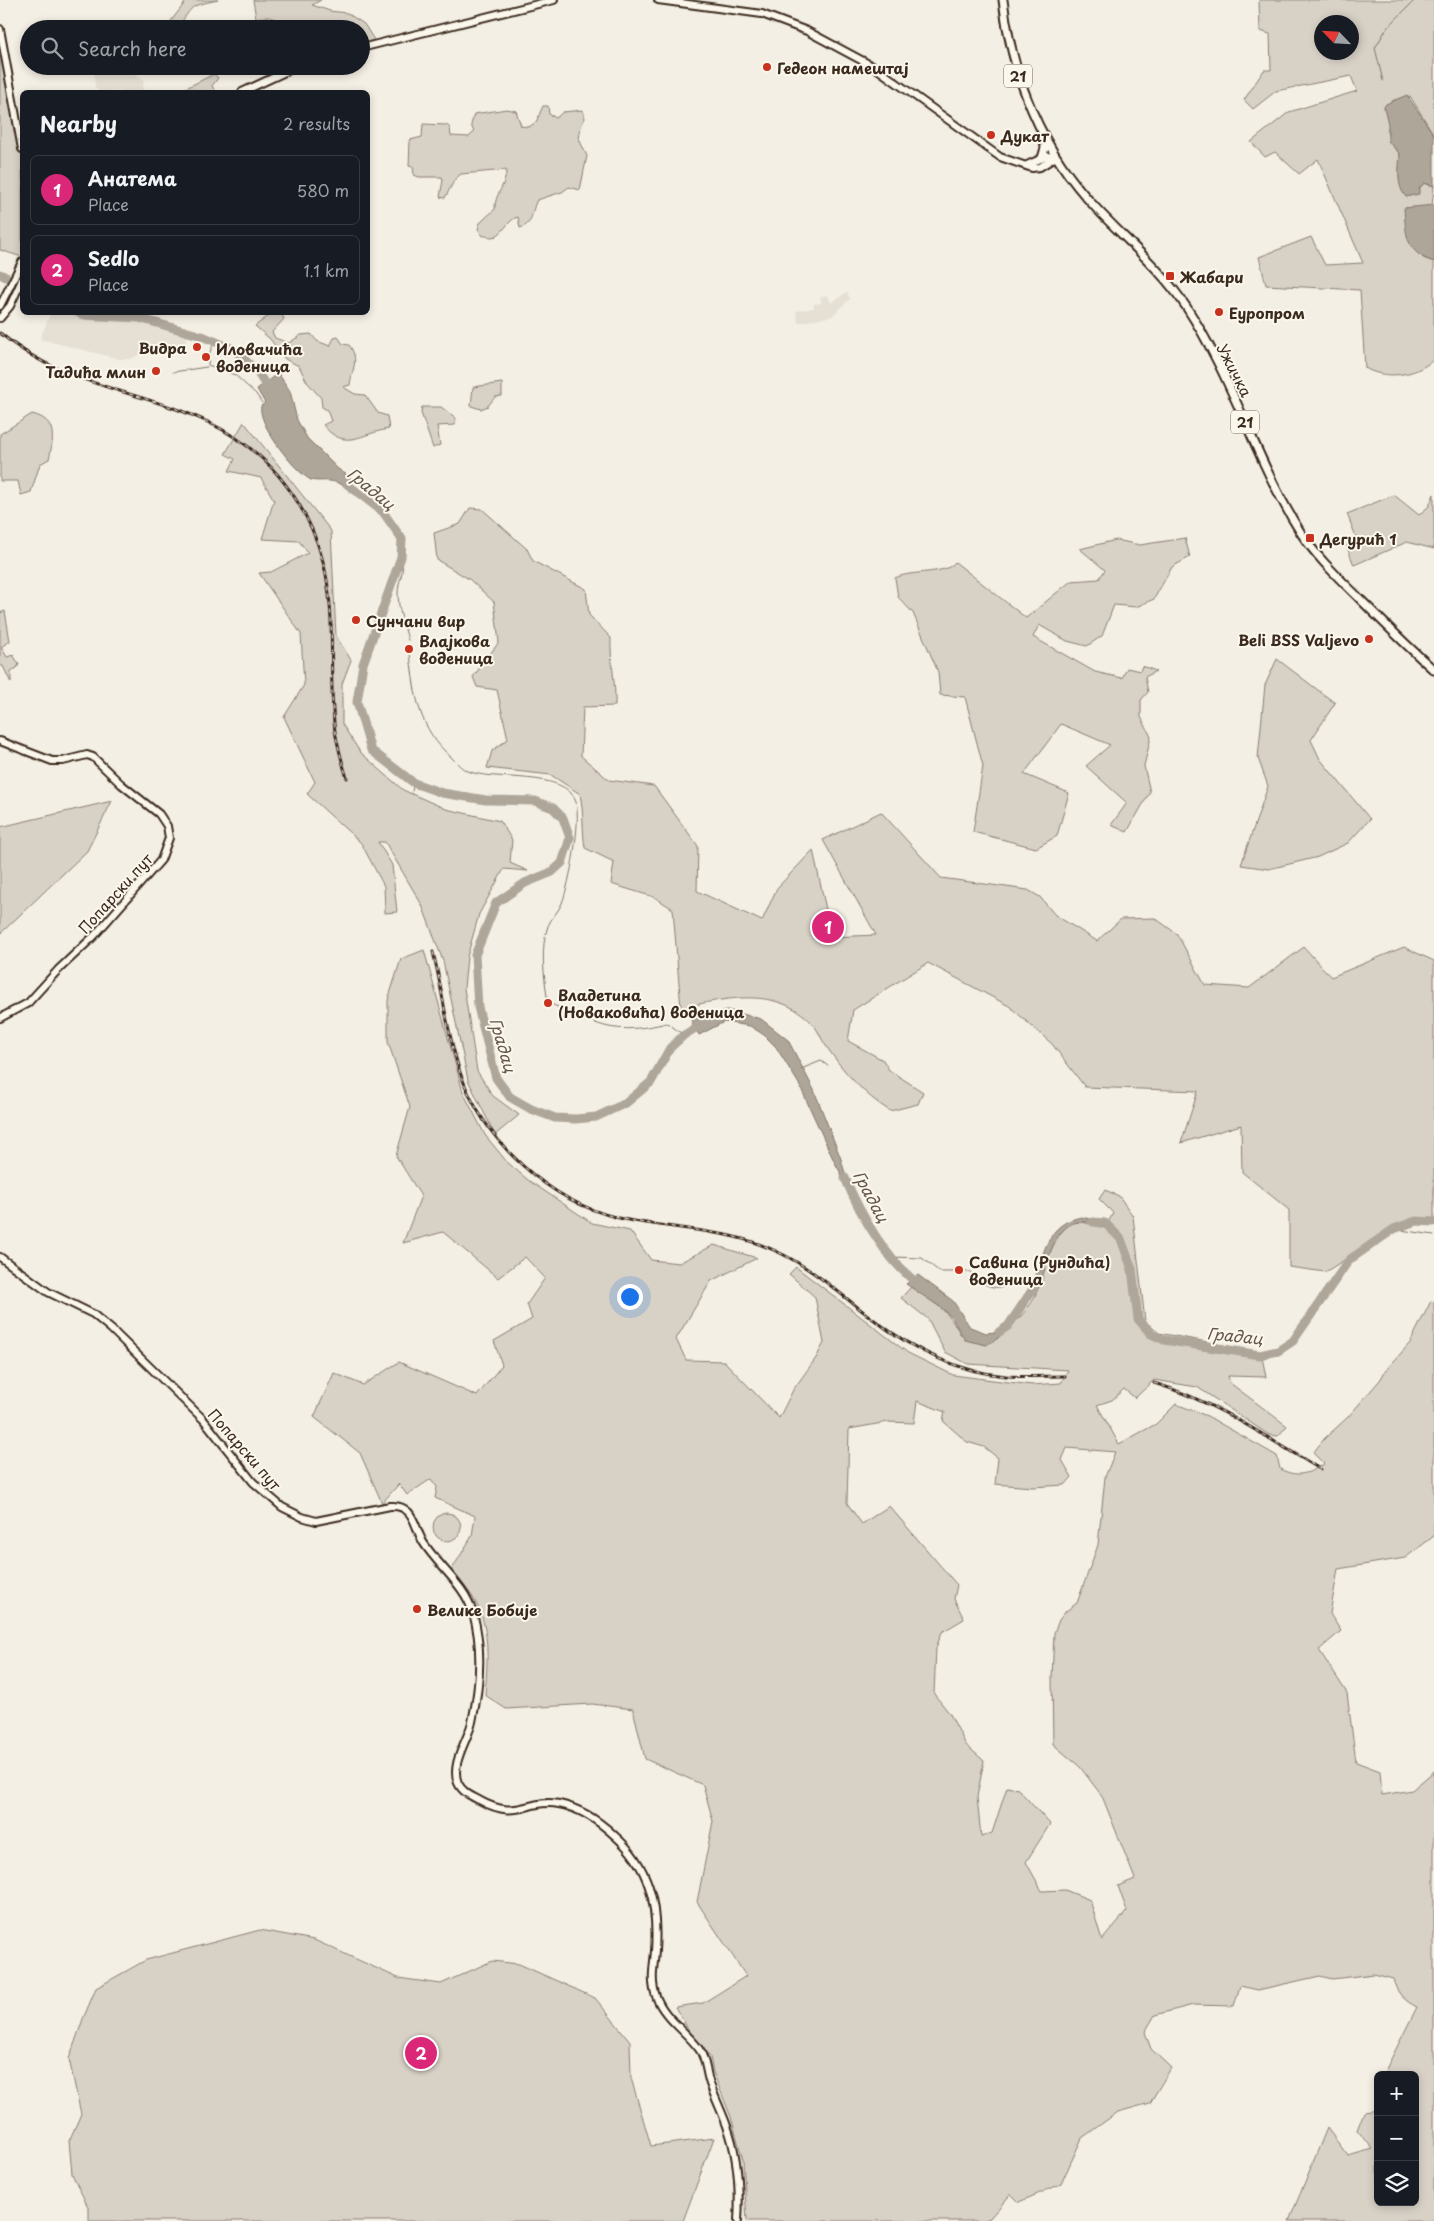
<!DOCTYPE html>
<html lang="en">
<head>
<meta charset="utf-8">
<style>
	:root { --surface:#171b24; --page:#20242c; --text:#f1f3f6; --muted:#9ea1a6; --line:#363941; --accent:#db2777 }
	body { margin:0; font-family:"Playpen Sans",sans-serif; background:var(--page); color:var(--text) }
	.controls { position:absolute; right:15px; bottom:15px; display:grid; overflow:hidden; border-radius:8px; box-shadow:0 2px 8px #0003 }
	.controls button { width:45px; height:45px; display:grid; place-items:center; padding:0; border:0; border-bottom:1px solid var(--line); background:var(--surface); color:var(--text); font:25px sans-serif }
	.compass { position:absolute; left:1314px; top:15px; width:45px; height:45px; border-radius:50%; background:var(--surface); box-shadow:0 2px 8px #0003; rotate:295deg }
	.you { position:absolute; left:629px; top:1296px; width:18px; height:18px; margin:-12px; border:4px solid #fff; border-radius:50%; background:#1a73e8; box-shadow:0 0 0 8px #1a73e833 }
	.badge { display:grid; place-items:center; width:32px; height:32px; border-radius:50%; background:var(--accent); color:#fff; font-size:16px; font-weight:700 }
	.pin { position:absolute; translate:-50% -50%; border:2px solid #fff; box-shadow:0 1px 5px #0006 }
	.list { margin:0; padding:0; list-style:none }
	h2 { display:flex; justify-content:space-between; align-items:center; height:65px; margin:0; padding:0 20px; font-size:21px }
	h2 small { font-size:16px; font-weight:400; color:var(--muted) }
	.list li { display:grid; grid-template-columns:32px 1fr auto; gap:15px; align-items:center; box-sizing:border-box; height:70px; margin:0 10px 10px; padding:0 10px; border:1px solid var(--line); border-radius:8px }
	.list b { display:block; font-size:19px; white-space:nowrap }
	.list p { margin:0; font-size:16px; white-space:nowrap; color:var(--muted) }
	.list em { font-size:16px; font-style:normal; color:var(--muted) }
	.icon { flex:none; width:28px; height:28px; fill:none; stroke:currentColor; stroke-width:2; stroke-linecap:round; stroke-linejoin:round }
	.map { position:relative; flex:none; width:1434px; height:2221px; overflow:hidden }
	.search { position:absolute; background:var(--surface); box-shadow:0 2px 8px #0003; left:20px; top:20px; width:350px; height:55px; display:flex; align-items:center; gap:12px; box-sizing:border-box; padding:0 18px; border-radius:28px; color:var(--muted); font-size:19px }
	.panel { position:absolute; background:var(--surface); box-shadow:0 2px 8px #0003; left:20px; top:90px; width:350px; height:225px; border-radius:8px }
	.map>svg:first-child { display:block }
	.built { fill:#e5dfd4 }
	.green { fill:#d8d1c6; stroke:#8a7e72; fill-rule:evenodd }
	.water { fill:#afa69a; stroke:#817468 }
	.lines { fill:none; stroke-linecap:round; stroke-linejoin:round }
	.stream { stroke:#817468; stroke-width:1 }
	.river { stroke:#afa69a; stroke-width:9 }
	.secondary-casing { stroke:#3b2a1e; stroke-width:10 }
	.primary-casing { stroke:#3b2a1e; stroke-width:11 }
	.secondary { stroke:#fbf7ec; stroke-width:6 }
	.primary { stroke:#fbf7ec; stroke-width:7 }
	.rail-casing { stroke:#3b2a1e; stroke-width:3 }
	.rail { stroke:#fbf7ec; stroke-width:1; stroke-dasharray:4; stroke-linecap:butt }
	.poi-dot { fill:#c8321e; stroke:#fbf7ec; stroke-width:2 }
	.labels { text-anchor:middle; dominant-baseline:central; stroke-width:4; stroke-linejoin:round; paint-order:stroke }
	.shield { fill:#fbf7ec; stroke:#75685c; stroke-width:1 }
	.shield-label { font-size:14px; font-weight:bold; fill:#3b2a1e }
	.poi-label { font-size:15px; font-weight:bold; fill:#3b2a1e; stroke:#fbf7ec; text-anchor:start }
	.street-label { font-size:15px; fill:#3b2a1e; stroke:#fbf7ec }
	.water-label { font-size:16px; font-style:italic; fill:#645549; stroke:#fbf7ec }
</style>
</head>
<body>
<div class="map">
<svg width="1434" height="2221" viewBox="0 0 1434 2221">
	<rect width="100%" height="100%" fill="#f3efe4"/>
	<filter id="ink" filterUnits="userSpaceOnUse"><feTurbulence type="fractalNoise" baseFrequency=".02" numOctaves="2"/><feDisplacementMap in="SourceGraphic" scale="10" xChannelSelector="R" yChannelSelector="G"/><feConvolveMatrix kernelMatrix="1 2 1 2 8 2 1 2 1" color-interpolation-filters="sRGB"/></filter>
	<g filter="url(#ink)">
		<!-- built -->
		<path class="built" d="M 94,66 L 126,66 L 144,81 L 142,92 L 99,91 L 95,87 Z
			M 847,292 L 850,299 L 832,316 L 798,323 L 796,311 L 814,308 L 814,304 L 822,303 L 820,297 L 828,295 L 831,303 Z
			M 51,312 L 78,313 L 88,318 L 145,321 L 188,335 L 183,350 L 161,350 L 144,352 L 130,359 L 119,359 L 40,339 Z"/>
		<!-- green -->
		<path class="green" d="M 187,0 L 218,0 C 186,7 196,4 176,29 L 165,29 Z
			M 253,0 L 321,0 L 312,5 L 330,11 L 347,13 L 364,24 L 374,40 L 361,44 L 361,29 L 276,29 L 282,23 C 272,16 267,16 256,18 Z
			M 1259,0 L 1434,0 L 1434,135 L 1410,96 L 1394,100 L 1384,107 L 1389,124 L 1387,132 L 1392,146 L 1400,154 L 1399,178 L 1419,189 L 1424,183 L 1434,186 L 1432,207 L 1405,208 L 1423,258 L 1434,262 L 1434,359 C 1417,376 1385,380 1365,368 L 1360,290 L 1266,285 L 1259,257 L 1311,237 L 1325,265 L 1363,263 L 1318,159 L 1299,174 L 1275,152 L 1265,157 L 1251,142 L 1289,112 L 1357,91 L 1351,76 L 1276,91 L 1253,109 L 1244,100 L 1264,70 L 1271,70 L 1270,34 L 1260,31 ZM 1322,22 L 1352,22 L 1352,52 L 1322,52 Z
			M 0,30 L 22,151 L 22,257 L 0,250 Z
			M 214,74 L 218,78 L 212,86 L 216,92 L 178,92 Z
			M 543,106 L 548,106 L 549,114 L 556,118 L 563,112 L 583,110 L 585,118 L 581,126 L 579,139 L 587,156 L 580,190 L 569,187 L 562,192 L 537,200 C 531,211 534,224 520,228 L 518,217 C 507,219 502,238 491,237 C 488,237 485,235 483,236 L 478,229 L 480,223 L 495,209 C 494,194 507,185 506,170 L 461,174 L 455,179 L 445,198 L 440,197 L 443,180 L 442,177 L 419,177 L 414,175 L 413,167 L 409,166 L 410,140 L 422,137 L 423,124 L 447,125 L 450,128 L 451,136 L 469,137 L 474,132 L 471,125 L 474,114 L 507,109 L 516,111 L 521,126 L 529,127 L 536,122 Z
			M 274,312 L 281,313 L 284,319 L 272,332 L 275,338 L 289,343 L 301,335 L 311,334 L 317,341 L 330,346 L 334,338 L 338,337 L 343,344 L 349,345 C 360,359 352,369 350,385 L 343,387 L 355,394 L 365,395 L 378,413 L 387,416 L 389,429 C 361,433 345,452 323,425 L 331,421 L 327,410 L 322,407 L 321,398 L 307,382 L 299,366 L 285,359 L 270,339 L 255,326 Z
			M 502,383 L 502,396 L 495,397 L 488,406 L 481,409 L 471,406 L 473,387 Z
			M 422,407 L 441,407 L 456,418 L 455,425 L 437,426 L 440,445 L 433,448 L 421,413 Z
			M 32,414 C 57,420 54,437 49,459 L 40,464 L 31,492 L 21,495 L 18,481 L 0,481 L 0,434 Z
			M 244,422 L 331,531 L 336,636 L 351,660 L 342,684 L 342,724 L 360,752 L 403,790 L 446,809 L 500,821 L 512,840 L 510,863 L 528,871 L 504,869 L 479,914 L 467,957 L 464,988 L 477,1071 L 493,1096 L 519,1115 L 495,1135 L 468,1080 L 443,961 L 422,905 L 385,842 L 378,842 L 392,865 L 397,912 L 385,913 L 384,886 L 361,843 L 307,794 L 315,782 L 284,717 L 304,685 L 301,634 L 259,573 L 271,572 L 308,553 L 299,541 L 262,539 L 274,500 L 261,478 L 229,471 L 235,459 L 225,454 Z
			M 1434,494 L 1434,549 L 1407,542 L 1354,565 L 1346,545 L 1357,539 L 1347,514 L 1394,495 L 1419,515 L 1429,506 Z
			M 470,508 L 482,509 L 527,549 L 533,561 L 586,589 L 589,615 L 611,638 C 610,661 616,683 615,706 L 583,707 L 581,756 L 609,780 L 654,786 L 698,846 L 697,891 L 762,921 L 777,888 L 813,850 L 832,937 L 876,935 L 823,840 L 881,812 L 941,878 L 1028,890 L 1040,897 L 1055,915 L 1097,941 L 1121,919 L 1155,918 L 1177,934 L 1205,985 L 1249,988 L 1304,947 L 1331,977 L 1404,947 L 1434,961 L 1434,1222 L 1416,1221 L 1394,1229 L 1325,1272 L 1289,1267 L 1289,1210 L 1242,1172 L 1241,1125 L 1181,1143 L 1198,1091 L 1085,1087 L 1052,1044 L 1009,1006 L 928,963 L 853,1010 L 848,1041 L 883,1060 L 889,1070 L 923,1092 L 918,1104 L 890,1111 C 863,1094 844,1072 826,1046 C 821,1039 818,1029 812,1023 C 777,986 725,998 681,1008 L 673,909 L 654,897 L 611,884 L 614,862 L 585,848 C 582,828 584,814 580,794 L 551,775 L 487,768 L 492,751 L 508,739 L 497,690 L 477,687 L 473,677 L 499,642 L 494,602 L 469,579 L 437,560 L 434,533 L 460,524 Z
			M 1185,538 L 1190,557 L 1172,567 L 1154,599 L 1136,607 L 1114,605 L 1102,636 L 1087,646 L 1067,641 L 1039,625 L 1033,637 L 1095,672 L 1122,678 L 1127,668 L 1140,671 L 1142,666 L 1156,671 L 1145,677 L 1148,692 L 1141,700 L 1141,717 L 1151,737 L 1144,766 L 1150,792 L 1127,832 L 1111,825 L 1127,803 L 1086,766 L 1110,745 L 1061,724 L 1024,774 L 1069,793 L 1057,836 L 1036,848 L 973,832 L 983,766 L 965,697 L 940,695 L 938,672 L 913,613 L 898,597 L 895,578 C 911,570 947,575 955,562 L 1026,618 L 1071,581 L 1099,579 L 1105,570 L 1080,549 L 1116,540 L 1140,545 Z
			M 5,611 L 10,641 L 1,647 L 7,657 L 13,655 L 19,664 L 17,668 L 11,671 L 11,683 L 3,666 L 0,666 L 0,613 Z
			M 1277,659 L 1335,703 L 1311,740 L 1320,759 L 1370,819 L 1348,843 L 1318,857 L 1269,869 L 1241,865 L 1268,786 L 1258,758 L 1265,685 Z
			M 112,801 L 87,851 L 0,934 L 0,827 Z
			M 424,950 L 463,1092 L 485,1135 L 507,1162 L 528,1180 L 592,1223 L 630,1231 L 651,1260 L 679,1263 L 714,1245 L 757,1258 L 711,1281 L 676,1339 L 686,1360 L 724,1361 L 779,1418 L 793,1390 L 816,1358 L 824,1343 L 815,1297 L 789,1274 L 796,1267 L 908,1353 L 953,1375 L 1032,1385 L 1061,1383 L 1068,1370 L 968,1364 L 945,1352 L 928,1319 L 901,1298 L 911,1287 C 933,1301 948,1310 960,1334 L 997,1339 C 1011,1326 1027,1313 1035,1296 C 1044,1278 1052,1223 1078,1222 C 1087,1222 1097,1227 1105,1228 L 1113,1213 L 1099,1199 L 1105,1190 L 1119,1196 L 1133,1216 L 1145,1321 L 1159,1333 L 1261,1352 L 1266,1377 L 1228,1376 L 1230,1383 L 1287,1426 L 1278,1436 L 1269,1435 L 1197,1387 L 1154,1380 L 1135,1398 L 1124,1389 L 1112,1400 L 1097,1405 L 1119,1444 L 1156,1424 L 1176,1404 L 1207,1416 L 1277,1456 L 1280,1469 C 1298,1478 1308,1474 1324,1464 L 1313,1453 L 1324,1439 L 1348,1417 L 1380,1380 L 1386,1370 L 1410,1343 L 1431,1301 L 1434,1302 L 1434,1536 L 1405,1558 L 1338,1569 L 1330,1614 L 1341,1631 L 1319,1650 L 1347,1693 L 1356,1762 L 1380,1771 L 1382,1795 L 1412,1790 L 1434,1771 L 1434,2221 L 1289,2221 L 1327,2128 L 1348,2156 L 1373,2149 L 1357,2130 L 1364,2112 L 1378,2110 L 1378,2202 L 1415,2202 L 1415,2075 L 1383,2075 L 1417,2007 C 1404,2001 1396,1992 1393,1979 L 1374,1974 L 1332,1979 L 1320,1976 L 1258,1990 L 1240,1986 L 1234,2006 L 1193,2005 L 1155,2015 L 1145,2032 L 1151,2049 L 1171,2068 L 1150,2103 L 1118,2112 L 1082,2138 L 1061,2184 L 1019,2202 L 1011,2194 L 990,2218 L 982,2221 L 747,2221 L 743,2160 L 731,2117 L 713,2072 L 710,2057 L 693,2037 L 675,2007 L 703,2003 L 746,1976 L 697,1902 L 713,1821 L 703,1785 L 645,1759 L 633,1709 L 592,1704 L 506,1709 L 485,1695 C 487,1666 491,1633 477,1605 C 471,1592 460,1581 451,1571 L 472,1536 L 475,1516 L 435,1498 L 437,1487 L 431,1479 L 407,1495 L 399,1484 L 382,1503 L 360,1453 L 314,1417 L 334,1373 L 363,1385 L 399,1362 L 477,1396 L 502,1365 L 494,1341 L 532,1319 L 527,1304 L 545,1278 L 525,1257 L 498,1278 L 443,1232 L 403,1243 L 421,1196 L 396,1156 L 410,1107 L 388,1042 L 388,1000 L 401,959 ZM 917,1401 L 945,1412 L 943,1421 L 967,1442 L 984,1447 L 998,1458 L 995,1484 L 1032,1487 L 1065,1485 L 1072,1477 L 1062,1460 L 1067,1448 L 1115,1452 L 1105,1477 L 1098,1545 L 1077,1603 L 1066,1611 L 1059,1620 L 1054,1633 L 1052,1678 L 1053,1744 L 1080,1767 L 1102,1796 L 1135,1879 L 1118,1886 L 1127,1911 L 1102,1940 L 1090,1900 L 1065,1890 L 1042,1891 L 1026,1862 L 1050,1824 L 1018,1789 L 1007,1787 L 992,1833 L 981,1837 L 977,1797 L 984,1761 L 966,1745 L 950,1714 L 934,1694 L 936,1648 L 942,1632 L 964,1619 L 954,1599 L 957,1585 L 889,1506 L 862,1524 L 847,1503 L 849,1429 L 888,1422 L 914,1423 Z
			M433 1527a14 14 0 1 1 28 0a14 14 0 1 1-28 0Z
			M 260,1930 L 314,1940 L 398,1978 L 441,1984 L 492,1961 L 519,1964 L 595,1998 L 630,2041 L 631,2078 L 651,2146 L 714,2138 L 683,2221 L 89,2221 L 89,2209 L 72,2174 L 69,2141 L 81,2114 L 69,2059 L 83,2019 L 96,1988 L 146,1960 Z"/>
		<!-- water -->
		<path class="water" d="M 1407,95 L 1434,135 L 1434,186 L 1424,183 L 1419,189 L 1419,194 L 1406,197 C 1396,186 1399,168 1400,154 L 1388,141 L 1388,124 L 1384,107 L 1386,104 Z
			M 1434,205 L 1434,262 C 1405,252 1406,235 1404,208 Z
			M 278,373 L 290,391 L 297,420 L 307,438 L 338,469 L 350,477 L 355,491 C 348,488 339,482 330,481 C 325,480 317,482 311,480 C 295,472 257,424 261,406 L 265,403 L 257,389 Z
			M 727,1010 L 761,1019 L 788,1040 L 814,1090 L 841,1159 L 849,1188 L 834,1161 L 799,1084 L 776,1047 L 764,1035 L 750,1026 L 724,1022 L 699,1035 L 691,1020 Z
			M 1082,1217 L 1105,1223 C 1097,1223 1086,1221 1077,1222 C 1052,1228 1046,1268 1039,1288 L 1032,1286 C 1044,1258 1044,1223 1082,1217 Z
			M 918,1275 L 953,1301 L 970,1327 L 986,1333 L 995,1332 L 1008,1326 L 997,1339 L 986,1345 L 965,1340 L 952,1318 L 943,1309 L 906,1284 Z"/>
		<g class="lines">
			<!-- stream -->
			<path class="stream" d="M 1383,81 L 1375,48 L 1387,28 L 1415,0
				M 208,364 L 210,352 L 215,341
				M 208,365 L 235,375 L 256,394 L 262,403
				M 173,372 L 207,367
				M 401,557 C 406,571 398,579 398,593 C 398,609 404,625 408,640
				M 410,654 C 415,697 418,728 453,759 C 457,763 462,769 468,771 C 492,782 567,769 576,802 C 581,824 570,882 562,903 C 559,911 551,918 548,926 C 540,948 544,974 547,997 L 549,1003 L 560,1008
				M 412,791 L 414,783
				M 571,1011 C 578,1013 582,1017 589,1020 C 614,1033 641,1029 667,1023 L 684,1035
				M 801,1069 L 821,1061 L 828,1066
				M 1394,1229 L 1434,1235
				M 893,1257 L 922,1258 L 940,1272 L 970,1272 C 995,1299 1004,1282 1034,1283"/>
			<!-- river -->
			<path class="river" d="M 0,274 L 22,285
				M 77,312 L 82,315 L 139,318 L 202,336 L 235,350 L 258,373 L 270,392
				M 347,484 L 383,512 L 402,539 L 401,557 L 363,664 L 357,702 L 371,750 L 414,783 L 442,793 L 486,800 L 535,801 L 553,808 L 563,818 L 570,838 L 562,863 L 552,872 L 525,883 L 496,903 L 475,955 L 478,1007 L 496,1078 L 510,1097 L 531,1109 L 555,1118 L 576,1119 L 596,1117 L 626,1103 L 651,1082 L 670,1048 L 684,1035 L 704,1023
				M 845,1178 C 861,1216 887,1262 921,1286
				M 1093,1222 L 1105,1223 L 1121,1239 L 1132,1269 L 1138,1319 L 1151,1334 L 1164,1340 L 1260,1355 L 1278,1351 L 1293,1341 L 1349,1260 L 1394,1229 L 1416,1221 L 1434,1222
				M 999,1332 L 1008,1326 L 1037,1283 L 1039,1277"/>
			<defs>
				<path id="secondary" d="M 658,0 L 762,14 L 807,31 L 876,68 L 1000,157 L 1032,168 L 1040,167 L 1056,157
					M 0,29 L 22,149
					M 361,48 L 554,0
					M 242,92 L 298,66
					M 1027,165 L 1047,156 L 1056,157
					M 0,306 L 22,262
					M 0,318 L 10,306 L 22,280
					M 0,741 L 52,761 L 63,761 L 87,755 L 93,757 L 121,784 L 159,814 L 167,826 L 169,838 L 161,860 L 94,936 L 58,970 L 28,1003 L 0,1018
					M 0,1257 L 48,1292 L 93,1314 L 111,1329 L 203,1419 L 253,1482 L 282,1507 L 302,1517 L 316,1521 L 390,1506 C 414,1504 414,1526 423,1542 C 438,1566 465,1585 473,1613 C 483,1648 480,1686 472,1722 C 468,1740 450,1764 458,1783 C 462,1792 471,1796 479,1800 C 518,1822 527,1798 559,1804 C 579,1808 599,1821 614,1835 C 650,1866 658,1905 655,1951 C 654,1965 650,1981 656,1996 C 664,2018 685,2030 699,2049 C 706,2058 706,2073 710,2084 C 715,2098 722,2112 727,2126 C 738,2156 740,2190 738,2221"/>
				<path id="primary" d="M 1003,0 C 1012,78 1042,151 1096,208 C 1127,241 1162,270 1187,308 C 1233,378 1256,462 1301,533 C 1317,558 1340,579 1361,600 C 1385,624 1409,648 1434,670
					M 1042,158 L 1045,148 L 1044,137"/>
			</defs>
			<!-- secondary casing -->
			<use href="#secondary" class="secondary-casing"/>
			<!-- primary casing -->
			<use href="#primary" class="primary-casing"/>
			<!-- secondary -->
			<use href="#secondary" class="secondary"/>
			<!-- primary -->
			<use href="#primary" class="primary"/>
			<defs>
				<path id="rail" d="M 0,333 C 84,406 201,385 278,475 C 298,499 314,528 322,558 C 338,614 327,674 335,731 C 338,747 342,762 347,778
					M 433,952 C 443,992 447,1035 461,1075 C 485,1142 548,1201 619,1218 C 671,1230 729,1228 778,1252 C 814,1269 842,1296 873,1319 C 912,1349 957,1372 1006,1376 C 1025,1377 1045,1376 1065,1376
					M 1154,1383 C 1214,1401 1266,1437 1320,1469"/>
			</defs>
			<!-- rail casing -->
			<use href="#rail" class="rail-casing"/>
			<!-- rail -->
			<use href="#rail" class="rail"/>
		</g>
	</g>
	<!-- markers -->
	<g class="poi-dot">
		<circle cx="767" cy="67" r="5"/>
		<circle cx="991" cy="135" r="5"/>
		<rect x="1165" y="271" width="10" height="10" rx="2.5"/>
		<circle cx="1219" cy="312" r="5"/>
		<circle cx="197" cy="347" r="5"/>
		<circle cx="206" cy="357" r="5"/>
		<circle cx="156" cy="371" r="5"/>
		<rect x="1305" y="533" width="10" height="10" rx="2.5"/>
		<circle cx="356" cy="620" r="5"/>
		<circle cx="1369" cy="639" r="5"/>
		<circle cx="409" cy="649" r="5"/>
		<circle cx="548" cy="1003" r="5"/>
		<circle cx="959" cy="1270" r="5"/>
		<circle cx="417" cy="1609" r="5"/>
	</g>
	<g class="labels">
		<!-- shield labels -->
		<g class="shield">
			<rect x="1004" y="64.5" width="28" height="23" rx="4"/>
			<rect x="1231" y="410.5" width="28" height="23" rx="4"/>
		</g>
		<g class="shield-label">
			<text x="1018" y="76">21</text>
			<text x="1245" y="422">21</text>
		</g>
		<!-- poi labels -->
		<g class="poi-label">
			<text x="777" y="67">Гедеон намештај</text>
			<text x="1001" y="135">Дукат</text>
			<text x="1180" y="276">Жабари</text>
			<text x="1229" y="312">Еуропром</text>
			<text x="187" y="347" text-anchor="end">Видра</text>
			<text x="216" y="348">Иловачића<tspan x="216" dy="17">воденица</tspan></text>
			<text x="146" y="371" text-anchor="end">Тадића млин</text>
			<text x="1320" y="538">Дегурић 1</text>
			<text x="366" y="620">Сунчани вир</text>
			<text x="1359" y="639" text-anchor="end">Beli BSS Valjevo</text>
			<text x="419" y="640">Влајкова<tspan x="419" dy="17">воденица</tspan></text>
			<text x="558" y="994">Владетина<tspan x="558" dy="17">(Новаковића) воденица</tspan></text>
			<text x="969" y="1261">Савина (Рундића)<tspan x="969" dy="17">воденица</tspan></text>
			<text x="427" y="1609">Велике Бобије</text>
		</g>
		<!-- street labels -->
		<g class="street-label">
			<text transform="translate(1235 370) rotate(63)">Ужичка</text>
			<text transform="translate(115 893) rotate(-48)">Попарски пут</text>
			<text transform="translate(245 1449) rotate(49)">Попарски пут</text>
		</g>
		<!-- water labels -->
		<g class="water-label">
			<text transform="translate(372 488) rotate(40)">Градац</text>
			<text transform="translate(504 1045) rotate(74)">Градац</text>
			<text transform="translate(872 1196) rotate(62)">Градац</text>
			<text transform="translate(1235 1335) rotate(6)">Градац</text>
		</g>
	</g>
</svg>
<div class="controls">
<button>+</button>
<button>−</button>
<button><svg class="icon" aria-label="layers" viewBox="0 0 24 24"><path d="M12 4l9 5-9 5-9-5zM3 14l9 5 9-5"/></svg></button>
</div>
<svg class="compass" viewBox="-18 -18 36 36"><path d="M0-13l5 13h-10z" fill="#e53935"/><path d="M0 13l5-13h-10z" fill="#9ea1a6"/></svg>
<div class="you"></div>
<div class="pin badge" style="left:828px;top:927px">1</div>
<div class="pin badge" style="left:421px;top:2053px">2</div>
<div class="search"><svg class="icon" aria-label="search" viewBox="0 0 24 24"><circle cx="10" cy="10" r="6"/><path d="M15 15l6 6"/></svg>Search here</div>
<section class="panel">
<h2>Nearby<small>2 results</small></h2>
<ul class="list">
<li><span class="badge">1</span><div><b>Анатема</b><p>Place</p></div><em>580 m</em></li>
<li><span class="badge">2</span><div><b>Sedlo</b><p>Place</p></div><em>1.1 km</em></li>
</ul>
</section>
</div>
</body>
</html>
